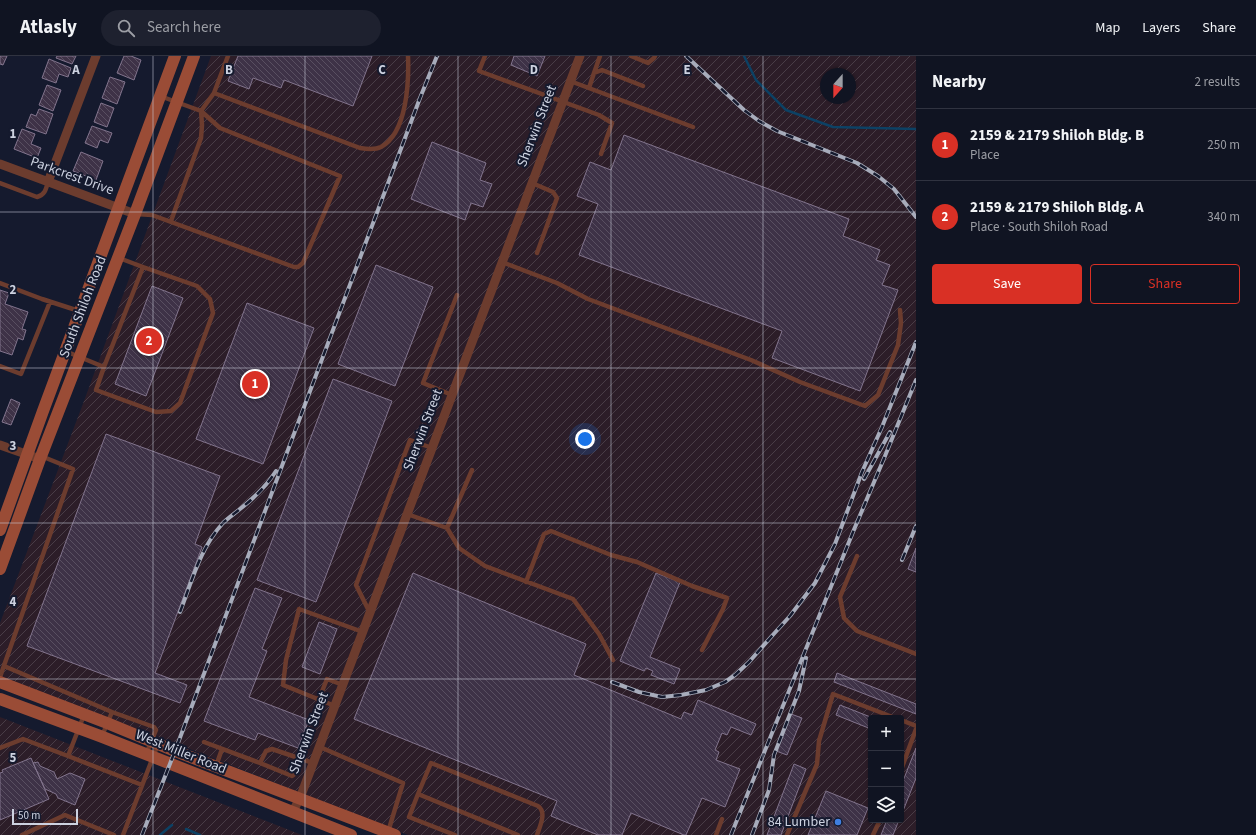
<!DOCTYPE html>
<html lang="en">
<head>
<meta charset="utf-8">
<style>
	:root { --surface:#101422; --page:#1e212f; --text:#f1f3f6; --muted:#9c9ea5; --line:#303340; --accent:#d93025 }
	body { margin:0; font-family:"Source Sans 3",sans-serif; background:var(--page); color:var(--text) }
	.controls { position:absolute; right:12px; bottom:12px; display:grid; overflow:hidden; border-radius:4px; box-shadow:0 1px 3px #0004 }
	.controls button { width:36px; height:36px; display:grid; place-items:center; padding:0; border:0; border-bottom:1px solid var(--line); background:var(--surface); color:var(--text); font:20px sans-serif }
	.compass { position:absolute; left:820px; top:12px; width:36px; height:36px; border-radius:50%; background:var(--surface); box-shadow:0 1px 3px #0004; rotate:201deg }
	.scale { position:absolute; left:12px; bottom:10px; width:66px; box-sizing:border-box; padding-left:4px; border:2px solid #cdd2e0; border-top:0; font-size:11px; line-height:14px; white-space:nowrap; color:#cdd2e0; -webkit-text-stroke:3px #151a2e; paint-order:stroke }
	.you { position:absolute; left:585px; top:383px; width:14px; height:14px; margin:-10px; border:3px solid #fff; border-radius:50%; background:#1a73e8; box-shadow:0 0 0 6px #1a73e833 }
	.badge { display:grid; place-items:center; width:26px; height:26px; border-radius:50%; background:var(--accent); color:#fff; font-size:13px; font-weight:700 }
	.pin { position:absolute; translate:-50% -50%; border:2px solid #fff; box-shadow:0 1px 4px #0006 }
	.list { margin:0; padding:0; list-style:none }
	h2 { display:flex; justify-content:space-between; align-items:center; height:52px; margin:0; padding:0 16px; font-size:17px }
	h2 small { font-size:13px; font-weight:400; color:var(--muted) }
	.list li { display:grid; grid-template-columns:26px 1fr auto; gap:12px; align-items:center; box-sizing:border-box; height:72px; padding:0 16px; border-top:1px solid var(--line) }
	.list b { display:block; font-size:15px; white-space:nowrap }
	.list p { margin:0; font-size:13px; white-space:nowrap; color:var(--muted) }
	.list em { font-size:13px; font-style:normal; color:var(--muted) }
	.actions { display:flex; gap:8px; padding:12px 16px }
	.actions a { flex:1; padding:9px 0; border:1px solid var(--accent); border-radius:4px; text-align:center; font-size:14px; color:var(--accent) }
	.actions .main { background:var(--accent); color:#fff }
	.icon { flex:none; width:22px; height:22px; fill:none; stroke:currentColor; stroke-width:2; stroke-linecap:round; stroke-linejoin:round }
	.map { position:relative; flex:none; width:916px; height:779px; overflow:hidden }
	header { display:flex; align-items:center; gap:24px; box-sizing:border-box; height:56px; padding:0 20px; background:var(--surface); border-bottom:1px solid var(--line) }
	header strong { font-size:19px }
	nav { display:flex; gap:22px; margin-inline-start:auto; font-size:14px }
	.search { width:280px; height:36px; background:var(--page); display:flex; align-items:center; gap:10px; box-sizing:border-box; padding:0 14px; border-radius:22px; color:var(--muted); font-size:15px }
	main { display:flex }
	aside { flex:1; background:var(--surface) }
	.map>svg:first-child { display:block }
	.industrial { fill:url(#industrial-furrows); fill-rule:evenodd }
	.lines { fill:none; stroke-linecap:round; stroke-linejoin:round }
	.stream { stroke:#0c4164; stroke-width:2.5 }
	.building { fill:url(#building-back-hatch); stroke:#82748d }
	.service { stroke:#6c3c2e; stroke-width:4.5 }
	.minor { stroke:#6c3c2e; stroke-width:9 }
	.secondary { stroke:#9a4c36; stroke-width:12 }
	.rail-casing { stroke:#a7acbb; stroke-width:4 }
	.rail { stroke:#151a2e; stroke-width:2.5; stroke-dasharray:8; stroke-linecap:butt }
	.grid { fill:none; stroke:#cdd2e0; stroke-width:1; stroke-opacity:0.55 }
	.shop-dot { fill:#3f7fe0; stroke:#151a2e; stroke-width:1.5 }
	.labels { text-anchor:middle; dominant-baseline:central; stroke-width:4; stroke-linejoin:round; paint-order:stroke }
	.street-label { font-size:14px; fill:#cdd2e0; stroke:#151a2e }
	.poi-label { font-size:14px; fill:#cdd2e0; stroke:#151a2e; text-anchor:end }
	.grid-label { font-size:13px; text-anchor:middle; font-weight:bold; fill:#cdd2e0; stroke:#151a2e; stroke-width:4; stroke-linejoin:round; paint-order:stroke }
</style>
</head>
<body>
<header>
<strong>Atlasly</strong>
<div class="search"><svg class="icon" aria-label="search" viewBox="0 0 24 24"><circle cx="10" cy="10" r="6"/><path d="M15 15l6 6"/></svg>Search here</div>
<nav><a>Map</a><a>Layers</a><a>Share</a></nav>
</header>
<main>
<div class="map">
<svg width="916" height="779" viewBox="0 0 916 779">
	<defs>
		<pattern id="industrial-furrows" width="10" height="10" patternUnits="userSpaceOnUse"><rect width="10" height="10" fill="#2c1d28"/><path d="M-1 1l2-2M0 10L10 0M9 11l2-2" fill="none" stroke="#493d47"/></pattern>
		<pattern id="building-back-hatch" width="6" height="6" patternUnits="userSpaceOnUse"><rect width="6" height="6" fill="#3e3247"/><path d="M-1 5l2 2M0 0l6 6M5-1l2 2" fill="none" stroke="#594f61"/></pattern>
	</defs>
	<rect width="100%" height="100%" fill="#151a2e"/>
	<!-- industrial -->
	<path class="industrial" d="M 211,0 L 916,0 L 916,779 L 408,779 L 172,686 L 0,621 L 0,567 L 84,345 ZM 826,18 L 850,18 L 850,42 L 826,42 ZM 871,662 L 901,662 L 901,764 L 871,764 Z
		M 0,661 L 302,779 L 0,779 Z"/>
	<g class="lines">
		<!-- stream -->
		<path class="stream" d="M 744,0 L 756,24 L 786,54 L 833,71 L 916,73
			M 186,773 L 200,779
			M 160,779 L 172,769"/>
	</g>
	<!-- building -->
	<path class="building" d="M 0,0 L 7,0 L 3,9 L 0,8 Z
		M 57,0 L 76,0 L 72,8 L 56,2 Z
		M 124,0 L 131,0 L 141,4 L 134,24 L 117,17 Z
		M 238,0 L 372,0 L 353,50 L 284,24 L 281,32 L 253,22 L 249,33 L 228,25 Z
		M 514,0 L 545,0 L 537,20 L 511,9 Z
		M 49,3 L 71,12 L 68,21 L 59,18 L 56,27 L 42,22 Z
		M 110,21 L 125,26 L 117,48 L 102,42 Z
		M 47,29 L 61,34 L 53,55 L 39,49 Z
		M 101,47 L 114,52 L 107,71 L 94,66 Z
		M 39,53 L 53,58 L 46,78 L 26,71 L 31,58 L 36,60 Z
		M 92,70 L 112,77 L 108,87 L 100,84 L 97,92 L 85,87 Z
		M 22,73 L 35,78 L 31,88 L 41,92 L 37,102 L 14,93 Z
		M 624,79 L 849,163 L 843,180 L 880,194 L 876,204 L 890,209 L 882,229 L 898,234 L 860,335 L 772,302 L 782,275 L 579,199 L 598,148 L 577,140 L 590,106 L 611,114 Z
		M 432,86 L 486,107 L 480,124 L 492,128 L 483,151 L 471,147 L 465,164 L 411,143 Z
		M 81,96 L 103,105 L 96,124 L 73,115 Z
		M 376,209 L 433,231 L 395,330 L 338,308 Z
		M 152,230 L 183,242 L 146,340 L 115,328 Z
		M 0,234 L 9,237 L 5,248 L 28,256 L 22,273 L 26,274 L 23,284 L 18,282 L 12,299 L 0,295 Z
		M 247,247 L 314,272 L 263,408 L 196,383 Z
		M 333,323 L 392,345 L 316,546 L 257,524 Z
		M 11,343 L 20,347 L 11,369 L 2,366 Z
		M 106,378 L 220,420 L 195,488 L 202,491 L 155,617 L 187,629 L 180,647 L 27,590 Z
		M 916,492 L 916,516 L 908,513 Z
		M 413,517 L 586,588 L 574,619 L 681,663 L 684,656 L 692,659 L 698,644 L 756,668 L 751,679 L 731,671 L 727,679 L 722,677 L 715,694 L 719,696 L 716,704 L 740,713 L 725,751 L 702,742 L 686,779 L 684,779 L 631,757 L 622,779 L 598,779 L 551,760 L 557,745 L 354,663 Z
		M 656,517 L 680,526 L 650,601 L 680,613 L 674,628 L 651,619 L 653,615 L 646,612 L 644,615 L 620,605 Z
		M 255,532 L 282,542 L 262,593 L 267,595 L 249,641 L 309,664 L 298,692 L 258,677 L 255,684 L 204,665 Z
		M 319,566 L 337,573 L 320,618 L 302,611 Z
		M 837,617 L 916,648 L 916,658 L 834,626 Z
		M 840,649 L 873,662 L 871,662 L 871,673 L 836,659 Z
		M 791,658 L 802,662 L 787,699 L 776,695 Z
		M 916,692 L 916,722 L 901,760 L 901,730 Z
		M 31,702 L 49,743 L 0,764 L 0,717 L 3,716 L 2,714 Z
		M 38,706 L 40,710 L 54,716 L 57,723 L 70,717 L 85,723 L 75,749 L 58,742 L 56,738 L 45,733 L 33,707 Z
		M 794,708 L 806,713 L 781,779 L 767,779 Z
		M 826,735 L 868,752 L 857,779 L 808,779 Z
		M 887,764 L 899,764 L 893,779 L 881,779 Z"/>
	<g class="lines">
		<!-- service -->
		<path class="service" d="M 485,0 L 479,15 L 599,59 L 612,67 L 601,98
			M 631,0 L 648,7 L 654,2 L 655,0
			M 594,17 L 600,0
			M 570,25 L 693,71
			M 589,32 L 594,17 L 602,14 L 643,30
			M 214,37 L 360,92 C 366,93 375,94 381,91 C 407,77 409,26 408,0
			M 0,127 L 37,141 C 45,139 46,133 48,126
			M 532,127 L 553,136 L 557,142 L 537,197
			M 136,158 L 152,159 L 294,211 L 298,211 L 303,207 L 340,120 L 220,72 L 201,55 L 160,40
			M 171,165 L 201,82 L 202,69 L 201,55 L 214,37 L 228,0
			M 502,206 L 557,227 L 588,243 L 751,304 L 800,326 L 865,350 L 878,339 L 898,289 L 901,267 L 900,254
			M 0,227 L 42,243 L 79,255
			M 65,295 L 104,311 L 143,211 L 119,202
			M 0,310 L 21,318 L 50,246
			M 104,311 L 96,334 L 156,356 L 171,355 L 180,347 L 213,257 L 210,243 L 197,230 L 143,211
			M 452,339 L 423,327 L 457,239
			M 407,458 L 447,472 L 459,492 L 485,510 L 573,543 L 599,578 L 613,604
			M 447,472 L 472,414
			M 857,500 L 840,541 L 844,562 L 857,575 L 916,598
			M 526,526 L 544,478 L 551,475 L 611,499 L 637,506 L 692,530 L 727,542 L 723,553 L 702,594
			M 369,555 L 356,529 L 410,384 L 432,392
			M 4,610 L 112,656 L 154,671 L 156,674 L 146,698
			M 0,621 L 73,413 L 41,400
			M 319,643 L 327,623 L 343,629
			M 335,650 L 283,629 L 286,604 L 299,553 L 363,576
			M 901,664 L 916,670
			M 102,680 L 112,656
			M 204,686 L 260,707 L 266,695 L 272,693 L 313,707
			M 320,691 L 403,727 L 388,776
			M 0,692 L 23,683 L 68,700 L 84,659
			M 68,700 L 142,729
			M 260,707 L 292,720 L 296,717 L 301,703
			M 216,710 L 222,693
			M 901,714 L 916,673
			M 418,738 L 431,707 L 538,750 C 547,756 540,770 537,779
			M 22,779 L 65,759 L 114,779
			M 123,779 L 158,688
			M 455,779 L 409,761 L 418,738 L 518,779
			M 716,779 L 722,763
			M 787,779 L 817,708 L 819,685 L 833,638 L 895,662
			M 873,779 L 880,764"/>
		<!-- minor -->
		<path class="minor" d="M 0,108 L 135,158
			M 48,126 L 96,0
			M 0,389 L 40,403
			M 292,757 L 300,742 L 580,0"/>
		<!-- secondary -->
		<path class="secondary" d="M 0,474 L 43,355 L 175,0
			M 0,513 L 40,403 L 135,158 L 194,0
			M 0,626 L 107,667 L 175,695 L 395,779
			M 0,643 L 100,680 L 351,779"/>
		<defs>
			<path id="rail" d="M 686,0 L 744,54 L 759,65 L 777,75 L 857,107 L 878,120 L 894,133 L 916,161
				M 864,423 L 890,376
				M 902,504 L 916,470
				M 180,556 C 192,525 200,492 223,467 C 228,462 234,458 240,453 C 254,442 266,431 276,415
				M 612,626 L 639,636 L 662,641 L 681,639 L 706,634 L 725,626 L 735,619 L 749,606 L 771,581 L 790,560 L 815,527 L 835,488 L 862,416 L 882,371 L 916,286
				M 142,779 L 175,695 L 420,42 L 437,0
				M 731,779 L 853,476 L 885,400 L 916,324
				M 752,779 L 769,734 L 774,699 L 799,635 L 806,602"/>
		</defs>
		<!-- rail casing -->
		<use href="#rail" class="rail-casing"/>
		<!-- rail -->
		<use href="#rail" class="rail"/>
	</g>
	<!-- grid -->
	<path class="grid" d="M 153,0 L 153,779M 305,0 L 305,779M 458,0 L 458,779M 611,0 L 611,779M 763,0 L 763,779M 0,156 L 916,156M 0,312 L 916,312M 0,467 L 916,467M 0,623 L 916,623"/>
	<!-- markers -->
	<circle class="shop-dot" cx="838" cy="766" r="4"/>
	<g class="labels">
		<!-- street labels -->
		<g class="street-label">
			<text transform="translate(537 70) rotate(-69)">Sherwin Street</text>
			<text transform="translate(72 120) rotate(20)">Parkcrest Drive</text>
			<text transform="translate(83 251) rotate(-69)">South Shiloh Road</text>
			<text transform="translate(423 374) rotate(-69)">Sherwin Street</text>
			<text transform="translate(309 677) rotate(-69)">Sherwin Street</text>
			<text transform="translate(181 696) rotate(22)">West Miller Road</text>
		</g>
		<!-- poi labels -->
		<g class="poi-label">
			<text x="830" y="766">84 Lumber</text>
		</g>
	</g>
	<g class="grid-label">
		<text x="76" y="18">A</text>
		<text x="229" y="18">B</text>
		<text x="382" y="18">C</text>
		<text x="534" y="18">D</text>
		<text x="687" y="18">E</text>
		<text x="13" y="82">1</text>
		<text x="13" y="238">2</text>
		<text x="13" y="394">3</text>
		<text x="13" y="550">4</text>
		<text x="13" y="706">5</text>
	</g>
</svg>
<div class="controls">
<button>+</button>
<button>−</button>
<button><svg class="icon" aria-label="layers" viewBox="0 0 24 24"><path d="M12 4l9 5-9 5-9-5zM3 14l9 5 9-5"/></svg></button>
</div>
<svg class="compass" viewBox="-18 -18 36 36"><path d="M0-13l5 13h-10z" fill="#e53935"/><path d="M0 13l5-13h-10z" fill="#9c9ea5"/></svg>
<div class="scale">50 m</div>
<div class="you"></div>
<div class="pin badge" style="left:255px;top:328px">1</div>
<div class="pin badge" style="left:149px;top:285px">2</div>
</div>
<aside>
<h2>Nearby<small>2 results</small></h2>
<ul class="list">
<li><span class="badge">1</span><div><b>2159 &amp; 2179 Shiloh Bldg. B</b><p>Place</p></div><em>250 m</em></li>
<li><span class="badge">2</span><div><b>2159 &amp; 2179 Shiloh Bldg. A</b><p>Place · South Shiloh Road</p></div><em>340 m</em></li>
</ul>
<div class="actions"><a class="main">Save</a><a>Share</a></div>
</aside>
</main>
</body>
</html>
